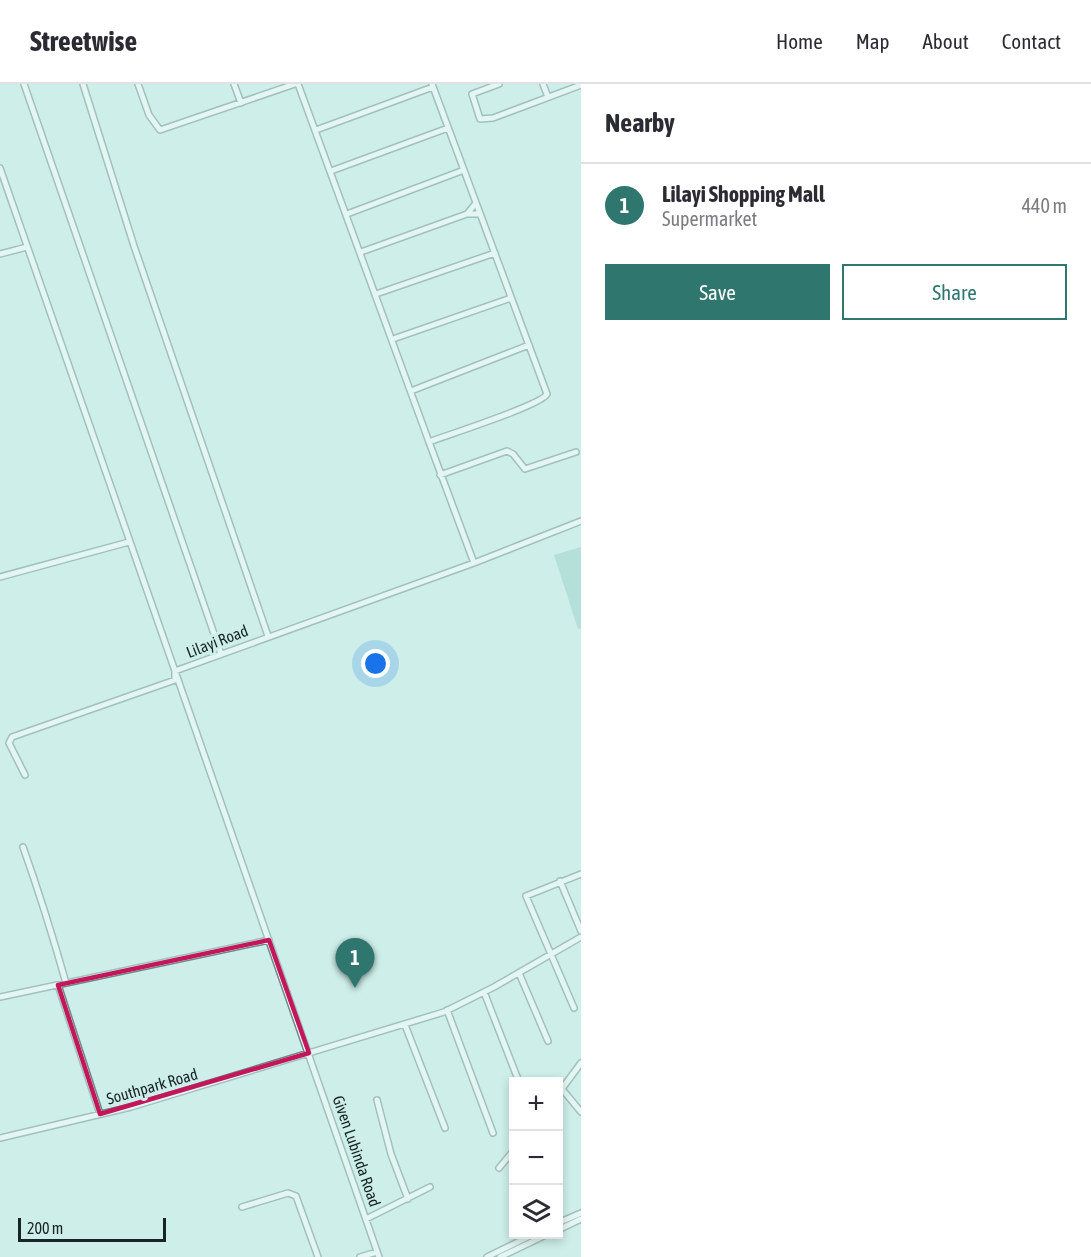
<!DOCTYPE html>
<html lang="en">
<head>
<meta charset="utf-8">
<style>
	:root { --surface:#fff; --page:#f7f7f7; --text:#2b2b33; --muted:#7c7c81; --line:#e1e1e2; --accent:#2e766e }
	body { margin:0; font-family:"Asap Condensed",sans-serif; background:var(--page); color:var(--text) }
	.controls { position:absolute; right:18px; bottom:18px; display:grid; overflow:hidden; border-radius:0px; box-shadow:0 3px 9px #0003 }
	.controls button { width:54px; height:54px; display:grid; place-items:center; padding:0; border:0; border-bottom:2px solid var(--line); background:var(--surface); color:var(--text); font:30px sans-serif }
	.scale { position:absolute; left:18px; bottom:15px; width:148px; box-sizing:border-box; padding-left:6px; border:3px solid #192524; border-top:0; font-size:16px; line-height:21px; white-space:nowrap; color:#192524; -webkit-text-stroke:4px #ceeee9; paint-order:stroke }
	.you { position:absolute; left:376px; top:580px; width:21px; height:21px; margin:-15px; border:4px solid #fff; border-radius:50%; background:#1a73e8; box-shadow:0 0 0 9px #1a73e833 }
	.badge { display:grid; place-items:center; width:39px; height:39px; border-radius:50%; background:var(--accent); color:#fff; font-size:20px; font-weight:700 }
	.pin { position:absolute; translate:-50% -50px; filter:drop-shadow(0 2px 3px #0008) }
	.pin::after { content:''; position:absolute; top:32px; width:21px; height:18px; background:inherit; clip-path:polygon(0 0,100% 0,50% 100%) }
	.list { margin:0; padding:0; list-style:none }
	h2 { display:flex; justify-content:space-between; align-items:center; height:78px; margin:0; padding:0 24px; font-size:26px }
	h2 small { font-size:20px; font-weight:400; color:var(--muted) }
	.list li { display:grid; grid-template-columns:39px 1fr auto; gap:18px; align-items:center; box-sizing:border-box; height:84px; padding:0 24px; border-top:2px solid var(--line) }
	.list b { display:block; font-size:22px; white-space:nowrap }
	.list p { margin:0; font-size:20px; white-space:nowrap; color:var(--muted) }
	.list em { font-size:20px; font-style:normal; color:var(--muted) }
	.actions { display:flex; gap:12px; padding:18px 24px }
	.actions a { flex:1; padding:14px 0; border:2px solid var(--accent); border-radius:0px; text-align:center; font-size:21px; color:var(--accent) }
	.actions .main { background:var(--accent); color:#fff }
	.icon { flex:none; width:33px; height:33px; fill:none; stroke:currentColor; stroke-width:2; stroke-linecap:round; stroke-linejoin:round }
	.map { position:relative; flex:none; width:581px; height:1173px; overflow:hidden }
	header { display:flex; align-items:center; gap:36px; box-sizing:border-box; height:84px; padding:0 30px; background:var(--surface); border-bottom:2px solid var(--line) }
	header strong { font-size:28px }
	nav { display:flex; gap:33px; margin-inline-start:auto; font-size:21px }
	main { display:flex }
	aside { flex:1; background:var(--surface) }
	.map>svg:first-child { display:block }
	.green { fill:#97cdc5 }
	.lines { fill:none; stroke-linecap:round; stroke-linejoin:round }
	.minor-casing { stroke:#6c8985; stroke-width:8 }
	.minor { stroke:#fff; stroke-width:5 }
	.marked { fill:none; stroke:#c2185b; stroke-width:4.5; stroke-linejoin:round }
	.labels { text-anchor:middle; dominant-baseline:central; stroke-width:6; stroke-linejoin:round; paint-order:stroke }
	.street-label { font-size:16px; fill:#192524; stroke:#ceeee9 }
</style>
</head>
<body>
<header>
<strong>Streetwise</strong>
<nav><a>Home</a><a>Map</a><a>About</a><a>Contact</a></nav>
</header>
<main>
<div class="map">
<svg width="581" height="1173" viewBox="0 0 581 1173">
	<rect width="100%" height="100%" fill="#ceeee9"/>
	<!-- green -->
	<path class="green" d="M 581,463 L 581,544 L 578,545 L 554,471 Z"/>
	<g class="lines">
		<defs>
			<path id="minor" d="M 24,0 L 221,570
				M 83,0 L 134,162 L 268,552
				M 138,0 L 149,31 L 160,46 L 295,0
				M 234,0 L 241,19
				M 298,0 L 429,358 C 447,351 542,321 547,310 L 432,0
				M 499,0 L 472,10 L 480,35 L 493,34 L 581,1
				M 543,0 L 548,13
				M 316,46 L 433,3
				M 0,84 L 175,587 L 175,596 L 12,653 L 9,659 L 25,691
				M 331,87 L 448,44
				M 476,119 L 467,130 L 480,130
				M 347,130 L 464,86
				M 361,168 L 467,130
				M 0,170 L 27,163
				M 376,210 L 495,169
				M 393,255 L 511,214
				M 411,307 L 529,261
				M 429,358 L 474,479
				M 440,391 L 507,367 L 513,370 L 525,385 L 576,368
				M 0,493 L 129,458
				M 23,763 C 39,808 53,853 66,899
				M 560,797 L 581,847
				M 519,889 L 548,957
				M 58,901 L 100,1030
				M 484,908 L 519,998
				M 0,913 L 269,856
				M 574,924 L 526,812 L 581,790
				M 447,926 L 493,1049
				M 405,941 L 445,1044
				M 562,1005 L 581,1028
				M 558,1010 L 581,979
				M 377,1016 L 391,1070 L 408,1115
				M 0,1054 L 131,1023 L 444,928 L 494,903 L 581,853
				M 499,1084 L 514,1066
				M 242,1123 L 288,1109 L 296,1112 L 318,1173
				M 366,1135 L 430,1103
				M 558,1139 L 581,1129
				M 558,1146 L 581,1135
				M 360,1173 L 377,1168
				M 379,1173 L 175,587 L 474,479 L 581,437
				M 487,1173 L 534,1150
				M 500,1173 L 548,1150"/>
		</defs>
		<!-- minor casing -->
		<use href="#minor" class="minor-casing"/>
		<!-- minor -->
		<use href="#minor" class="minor"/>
	</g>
	<!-- marked area -->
	<path d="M0 0H581V1173H0ZM 269,856 L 309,969 L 100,1030 L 58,901 Z" fill="#ceeee9" fill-opacity=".55" fill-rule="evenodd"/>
	<path class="marked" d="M 269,856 L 309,969 L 100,1030 L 58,901 Z"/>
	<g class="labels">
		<!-- street labels -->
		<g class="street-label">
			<text transform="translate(217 557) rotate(-21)">Lilayi Road</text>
			<text transform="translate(152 1002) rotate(-16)">Southpark Road</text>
			<text transform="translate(357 1067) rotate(71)">Given Lubinda Road</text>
		</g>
	</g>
</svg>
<div class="controls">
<button>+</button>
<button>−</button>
<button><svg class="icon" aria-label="layers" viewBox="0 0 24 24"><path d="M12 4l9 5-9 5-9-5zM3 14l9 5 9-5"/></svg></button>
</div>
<div class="scale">200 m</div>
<div class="you"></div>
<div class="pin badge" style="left:355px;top:904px">1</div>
</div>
<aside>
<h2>Nearby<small></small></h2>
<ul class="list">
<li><span class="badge">1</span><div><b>Lilayi Shopping Mall</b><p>Supermarket</p></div><em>440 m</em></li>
</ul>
<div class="actions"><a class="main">Save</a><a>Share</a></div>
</aside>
</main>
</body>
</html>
